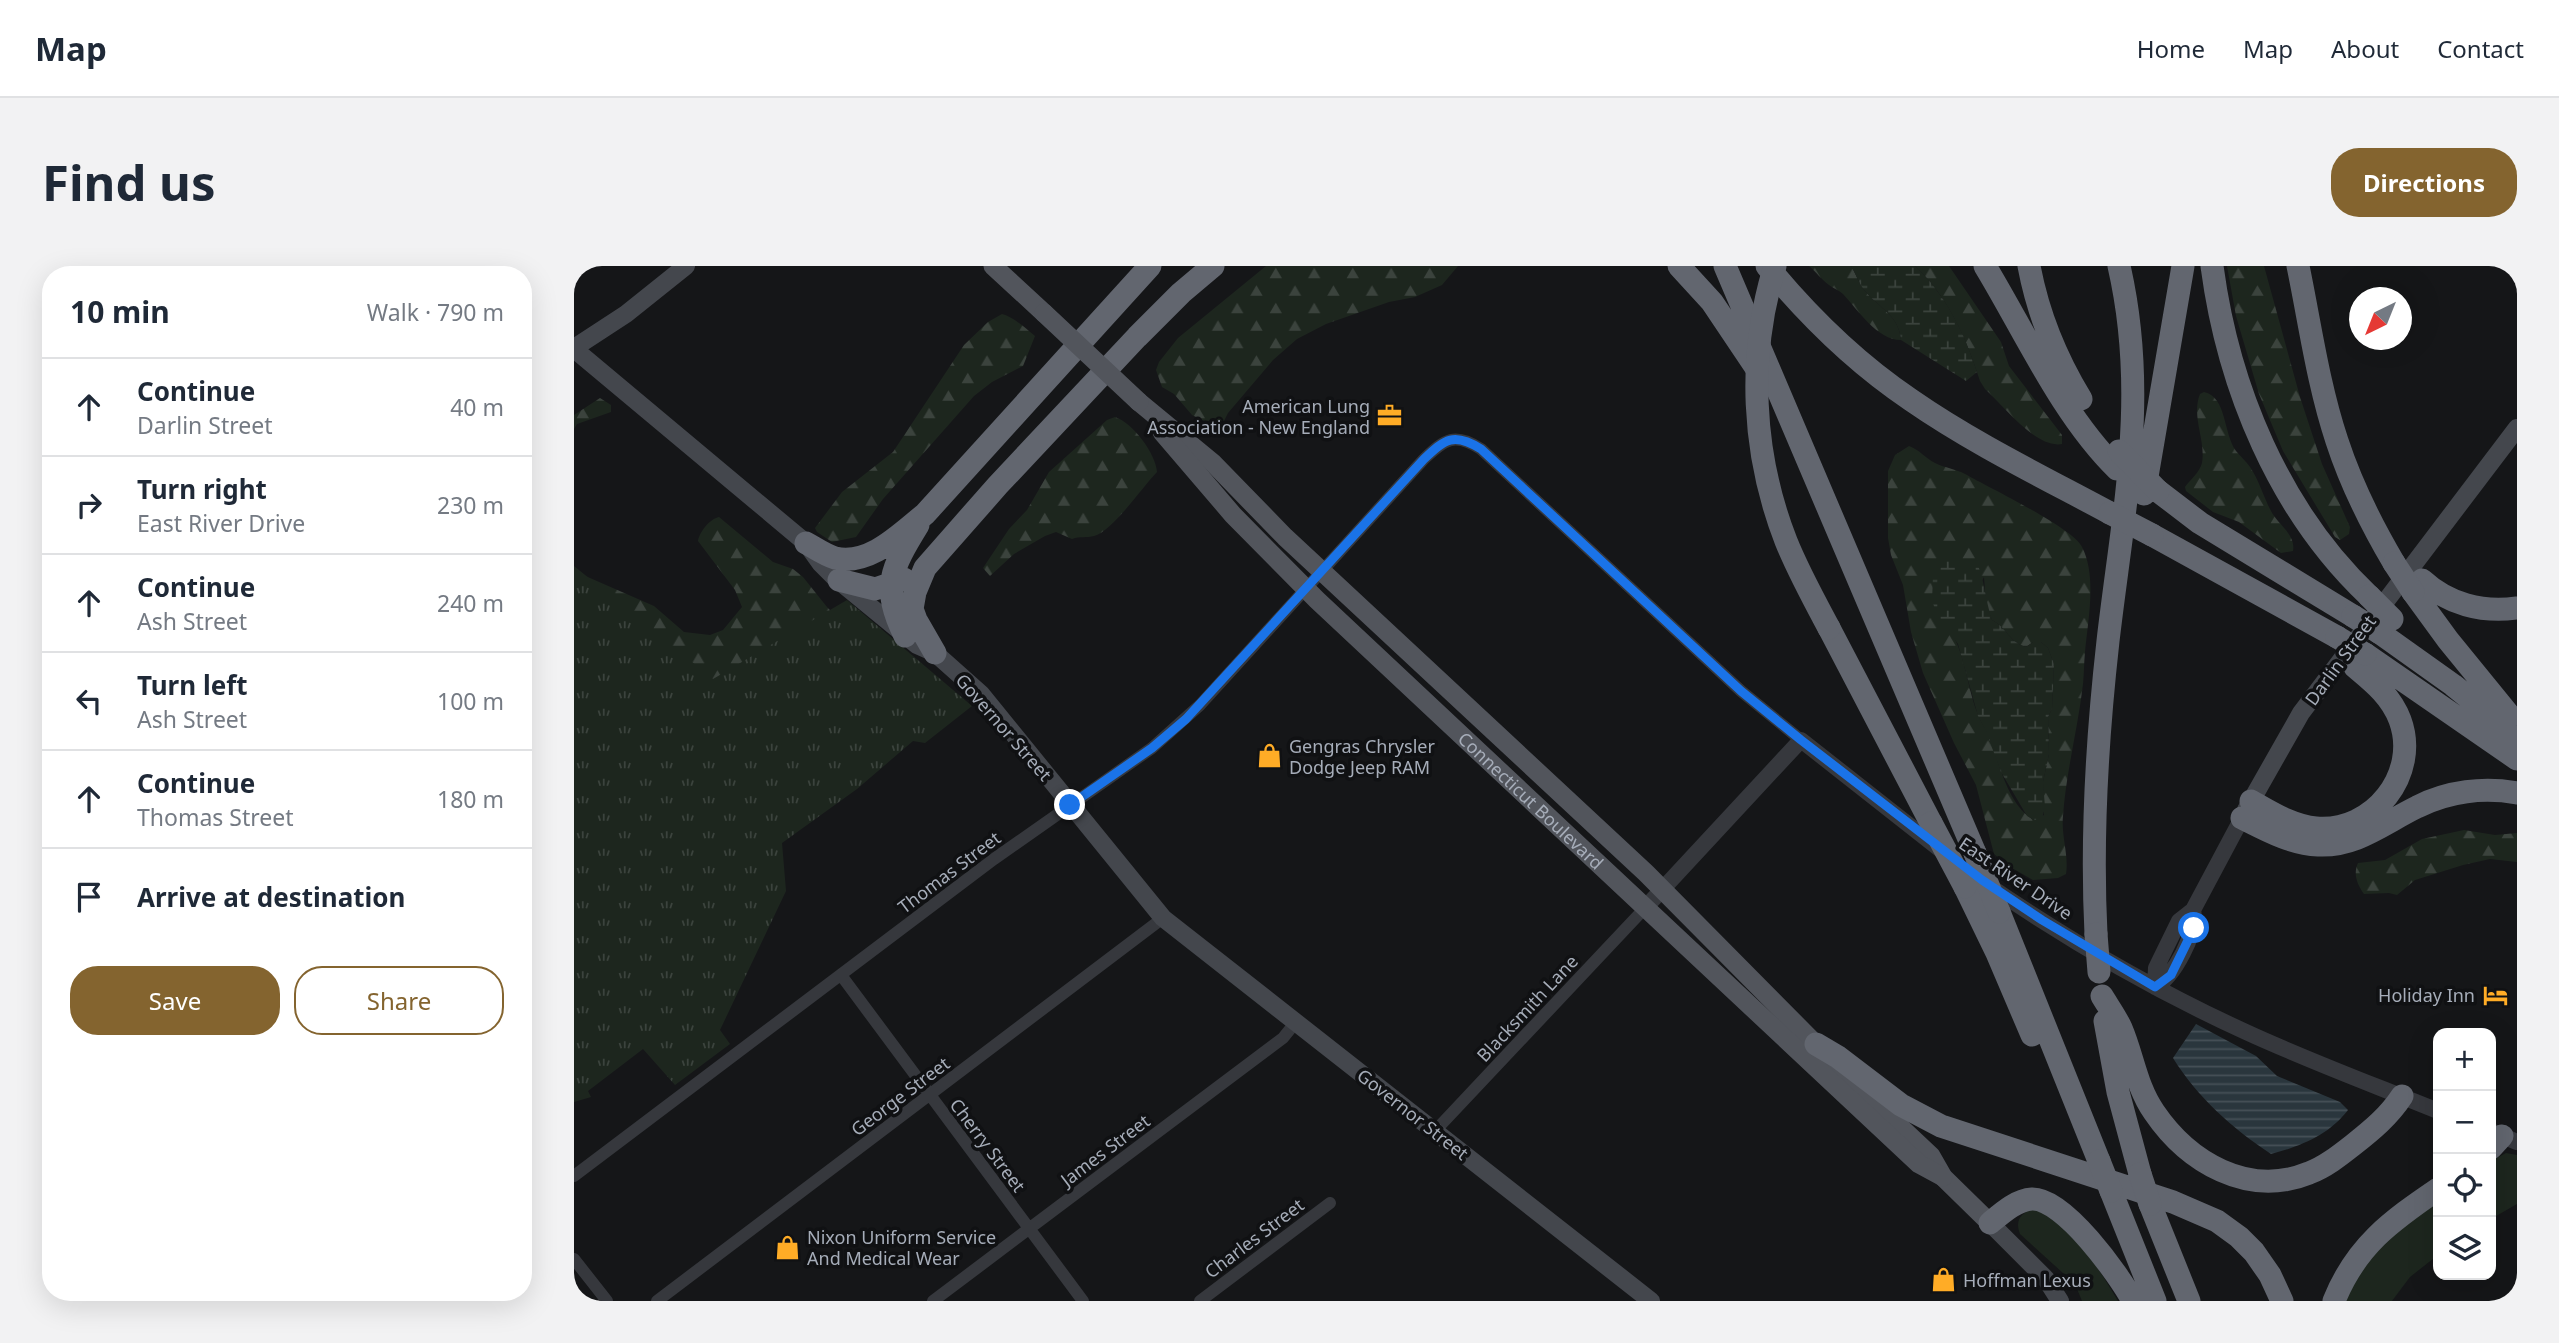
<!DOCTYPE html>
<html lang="en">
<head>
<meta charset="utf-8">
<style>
	:root { --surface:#fff; --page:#f2f2f3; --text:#1f2937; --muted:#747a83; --line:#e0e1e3; --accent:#84642f }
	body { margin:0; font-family:"Noto Sans",sans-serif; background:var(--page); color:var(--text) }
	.controls { position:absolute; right:21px; bottom:21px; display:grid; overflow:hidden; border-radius:14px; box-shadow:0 7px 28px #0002 }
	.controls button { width:63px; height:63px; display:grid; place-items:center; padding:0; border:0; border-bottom:2px solid var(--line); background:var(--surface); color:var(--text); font:35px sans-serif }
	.compass { position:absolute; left:1775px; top:21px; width:63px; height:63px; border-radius:50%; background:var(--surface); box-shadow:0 7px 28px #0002; rotate:223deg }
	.stop { position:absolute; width:21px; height:21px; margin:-16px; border:5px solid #1a73e8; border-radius:50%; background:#fff }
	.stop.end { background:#1a73e8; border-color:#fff; box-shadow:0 2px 7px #0008 }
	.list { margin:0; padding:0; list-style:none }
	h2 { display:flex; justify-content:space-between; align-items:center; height:91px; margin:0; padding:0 28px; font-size:30px }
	h2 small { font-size:23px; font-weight:400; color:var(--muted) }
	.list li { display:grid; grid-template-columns:46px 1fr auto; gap:21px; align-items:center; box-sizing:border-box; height:98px; padding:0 28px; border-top:2px solid var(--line) }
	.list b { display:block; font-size:26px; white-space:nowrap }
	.list p { margin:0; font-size:23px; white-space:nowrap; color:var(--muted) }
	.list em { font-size:23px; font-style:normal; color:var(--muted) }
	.actions { display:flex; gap:14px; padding:21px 28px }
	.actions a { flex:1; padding:16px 0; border:2px solid var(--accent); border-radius:28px; text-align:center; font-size:24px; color:var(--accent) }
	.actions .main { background:var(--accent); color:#fff }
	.icon { flex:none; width:38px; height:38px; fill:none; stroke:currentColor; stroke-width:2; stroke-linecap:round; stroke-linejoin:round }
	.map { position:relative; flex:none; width:1943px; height:1035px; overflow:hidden; border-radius:28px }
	header { display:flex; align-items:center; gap:42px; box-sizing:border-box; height:98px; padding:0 35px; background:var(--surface); border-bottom:2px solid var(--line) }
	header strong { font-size:33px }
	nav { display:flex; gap:38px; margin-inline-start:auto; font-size:24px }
	.intro { display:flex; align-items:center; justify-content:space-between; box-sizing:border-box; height:168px; padding:0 42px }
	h1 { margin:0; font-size:49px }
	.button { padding:18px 32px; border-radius:28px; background:var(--accent); color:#fff; font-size:24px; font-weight:700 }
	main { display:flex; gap:42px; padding:0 42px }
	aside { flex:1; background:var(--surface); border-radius:28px; box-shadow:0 7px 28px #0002 }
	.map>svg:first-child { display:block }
	.green { fill:#1d261e }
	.forest { fill:url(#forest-firs); fill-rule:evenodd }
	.wetland { fill:url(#wetland-marsh) }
	.park { fill:url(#park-tufts) }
	.water { fill:url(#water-rules) }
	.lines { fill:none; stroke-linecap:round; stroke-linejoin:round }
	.minor { stroke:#36383d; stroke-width:12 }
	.tertiary { stroke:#36383d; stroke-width:16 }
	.secondary { stroke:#44474d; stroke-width:18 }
	.primary { stroke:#52555c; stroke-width:19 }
	.motorway { stroke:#62666f; stroke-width:23 }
	.primary-bridge { stroke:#52555c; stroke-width:19 }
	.motorway-bridge { stroke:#62666f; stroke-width:23 }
	.route { stroke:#1a73e8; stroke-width:9 }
	.labels { text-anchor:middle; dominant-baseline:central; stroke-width:7; stroke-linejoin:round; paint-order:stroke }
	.poi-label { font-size:18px; fill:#a6adb9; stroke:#101113; text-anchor:start }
	.street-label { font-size:18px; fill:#a6adb9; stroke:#101113 }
</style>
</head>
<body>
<header>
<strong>Map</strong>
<nav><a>Home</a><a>Map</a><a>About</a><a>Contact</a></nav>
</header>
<div class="intro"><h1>Find us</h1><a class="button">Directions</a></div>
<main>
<aside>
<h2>10 min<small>Walk · 790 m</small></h2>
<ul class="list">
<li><svg class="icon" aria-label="ahead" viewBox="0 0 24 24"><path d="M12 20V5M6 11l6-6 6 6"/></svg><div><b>Continue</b><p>Darlin Street</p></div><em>40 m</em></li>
<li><svg class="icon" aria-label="right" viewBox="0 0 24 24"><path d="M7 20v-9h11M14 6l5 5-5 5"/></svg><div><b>Turn right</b><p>East River Drive</p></div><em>230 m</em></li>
<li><svg class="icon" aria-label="ahead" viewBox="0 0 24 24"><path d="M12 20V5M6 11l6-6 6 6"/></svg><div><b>Continue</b><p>Ash Street</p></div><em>240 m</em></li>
<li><svg class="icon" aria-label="left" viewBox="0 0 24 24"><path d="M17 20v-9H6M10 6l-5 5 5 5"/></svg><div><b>Turn left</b><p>Ash Street</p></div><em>100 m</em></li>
<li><svg class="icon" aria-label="ahead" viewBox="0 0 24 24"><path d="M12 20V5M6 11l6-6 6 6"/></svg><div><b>Continue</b><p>Thomas Street</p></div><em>180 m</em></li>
<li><svg class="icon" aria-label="arrive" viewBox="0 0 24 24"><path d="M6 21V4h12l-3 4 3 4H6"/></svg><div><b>Arrive at destination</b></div></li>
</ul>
<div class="actions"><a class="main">Save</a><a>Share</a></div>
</aside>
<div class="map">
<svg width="1943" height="1035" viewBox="0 0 1943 1035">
	<defs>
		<pattern id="forest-firs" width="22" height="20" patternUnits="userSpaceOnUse" patternTransform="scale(1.75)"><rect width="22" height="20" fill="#1d261e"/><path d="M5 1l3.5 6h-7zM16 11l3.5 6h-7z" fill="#3b433d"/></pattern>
		<pattern id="wetland-marsh" width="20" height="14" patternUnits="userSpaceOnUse" patternTransform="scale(1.75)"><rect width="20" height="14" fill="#1d261e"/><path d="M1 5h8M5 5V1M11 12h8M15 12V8" fill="none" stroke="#3b433d"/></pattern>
		<pattern id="park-tufts" width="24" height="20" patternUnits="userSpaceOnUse" patternTransform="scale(1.75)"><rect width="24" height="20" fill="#1d261e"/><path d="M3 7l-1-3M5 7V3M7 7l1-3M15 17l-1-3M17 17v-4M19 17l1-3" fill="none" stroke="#3b433d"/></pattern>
		<pattern id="water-rules" width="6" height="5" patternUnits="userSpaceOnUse" patternTransform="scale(1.75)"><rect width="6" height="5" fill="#2a363d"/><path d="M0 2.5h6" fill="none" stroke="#465057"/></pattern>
	</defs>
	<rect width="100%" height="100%" fill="#151618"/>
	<!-- green -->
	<path class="green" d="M 1932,887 L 1943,889 L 1943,938 L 1917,953 L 1917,895 Z
		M 1864,931 L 1864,989 L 1836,1011 L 1818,1035 L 1766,1035 L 1795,986 Z
		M 1458,943 C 1494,950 1526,1005 1544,1035 L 1508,1035 L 1501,1018 L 1446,968 C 1441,955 1446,948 1458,943 Z"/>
	<!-- forest -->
	<path class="forest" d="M 692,0 L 884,0 L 868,19 L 841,31 L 815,36 L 752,58 L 723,73 L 699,94 L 654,147 L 650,155 L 634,157 L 618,149 L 600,128 L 588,121 L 582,104 L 585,96 L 604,72 Z
		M 1235,0 L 1277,0 C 1282,8 1285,18 1291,25 C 1305,42 1325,49 1327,74 C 1303,74 1284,44 1269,28 C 1265,24 1260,23 1255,19 C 1248,14 1242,6 1235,0 Z
		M 1341,0 L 1375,0 L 1427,76 L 1435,100 L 1488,169 L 1488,178 C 1462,183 1430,140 1411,123 L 1406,115 C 1392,71 1374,31 1341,0 Z
		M 1653,0 L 1690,0 L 1726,131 L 1748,198 L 1776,261 L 1775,268 L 1766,274 L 1761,271 L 1709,185 L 1685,128 L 1662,50 Z
		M 428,48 C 439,51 452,62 461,70 L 449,100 L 418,116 L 400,130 L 309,233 L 282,271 L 258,276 L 243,266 L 241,262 L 268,226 L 319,186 L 390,79 L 414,56 Z
		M 1630,126 C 1653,131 1649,167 1662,185 C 1666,190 1672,195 1676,201 C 1685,214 1689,230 1697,245 C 1704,259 1722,268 1719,285 L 1707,287 L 1665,256 L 1639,246 L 1612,225 L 1611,221 C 1616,214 1626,206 1628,197 C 1632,174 1617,151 1626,128 Z
		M 26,132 L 37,139 L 37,146 L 3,158 L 0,163 L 0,149 Z
		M 541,151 C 559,157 582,188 583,206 C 569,220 538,266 520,270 C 512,272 506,270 498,273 L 482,266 L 471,270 L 440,288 L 416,310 L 409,302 L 435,263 L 453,244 L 475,206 L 533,154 Z
		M 1335,180 C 1346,184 1351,192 1361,197 C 1371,202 1382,203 1391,208 C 1414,221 1499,262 1508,281 C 1523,310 1514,354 1511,386 C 1510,396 1510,407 1509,418 C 1504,462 1492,506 1489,550 C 1487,570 1495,590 1492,608 L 1484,612 L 1459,614 L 1438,602 L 1420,588 L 1402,519 L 1380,477 L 1349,407 L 1337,366 L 1329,319 L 1317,289 L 1314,272 L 1314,205 L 1321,189 ZM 1410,311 L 1412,338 L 1418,354 C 1432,361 1436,377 1452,381 L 1459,376 L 1467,376 L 1474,382 L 1480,398 L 1478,443 L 1474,451 L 1475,488 L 1469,516 L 1470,549 L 1460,554 C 1432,539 1424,490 1412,464 C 1409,459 1406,454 1404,449 C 1394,424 1392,395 1380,371 Z
		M 145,251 L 199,296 L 219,303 L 229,311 L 253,341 L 292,381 L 0,729 L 0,305 L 80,340 L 110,366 L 136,369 L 149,364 L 168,341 L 161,324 L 124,275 C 126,265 136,253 145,251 Z
		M 1890,564 L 1921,569 L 1943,567 L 1943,596 L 1916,593 L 1889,599 L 1841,614 L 1823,629 L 1815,627 L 1790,628 C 1783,618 1779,608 1784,597 L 1811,594 L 1848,573 Z"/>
	<!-- wetland -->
	<path class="wetland" d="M 1277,0 L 1341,0 C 1372,29 1390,66 1403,106 L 1392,115 L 1327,74 C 1325,49 1305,42 1291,25 C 1285,18 1282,8 1277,0 Z
		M 1376,291 L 1402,295 C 1411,314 1411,334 1418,354 C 1432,361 1436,377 1452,381 L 1459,376 L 1467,376 L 1474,382 L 1480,398 L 1478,443 L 1474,451 L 1475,488 L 1469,516 L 1471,541 L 1468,553 L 1460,554 L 1453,550 L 1427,506 L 1412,465 L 1404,450 L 1384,378 L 1364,350 L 1358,335 L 1359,310 Z"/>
	<!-- park -->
	<path class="park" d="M 0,300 L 139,413 L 273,334 L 398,440 L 351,477 L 339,475 L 283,523 L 208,577 L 212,625 L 146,764 L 156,778 L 101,819 L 69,783 L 14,825 L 17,831 L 0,836 Z"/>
	<!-- water -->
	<path class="water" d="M 1622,758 L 1682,790 L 1703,810 L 1766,836 L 1774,844 C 1755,869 1727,880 1697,888 C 1658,862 1624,832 1599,792 Z"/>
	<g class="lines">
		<!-- minor -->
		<path class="minor" d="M 267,709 L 509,1035
			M 861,865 L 1071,642
			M 0,910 L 420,593 L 578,482 L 626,439 L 850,193 C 871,173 881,166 907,183 L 1167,425 L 1227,474
			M 0,993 L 33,1035
			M 83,1035 L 589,652
			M 359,1035 L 669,802 L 709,772 L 721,757
			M 626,1035 L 756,937"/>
		<!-- tertiary -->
		<path class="tertiary" d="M 1414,619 C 1496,675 1582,725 1672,766 C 1735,795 1800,819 1864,845
			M 1071,642 L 1227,474 L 1368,585
			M 1581,721 L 1582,702 L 1605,655 L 1619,644 L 1668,552
			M 1581,721 C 1600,711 1624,666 1619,644
			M 1919,866 L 1943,876"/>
		<!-- secondary -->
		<path class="secondary" d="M 0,82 L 52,48 L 112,0
			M 0,83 L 232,277 L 247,298 L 259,310 L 343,379 L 361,387 L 407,428 L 589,652 L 1077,1035
			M 1672,544 L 1727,447 L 1943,162
			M 1416,957 L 1472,1013 L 1486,1035"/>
		<!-- primary -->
		<g class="primary">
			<path d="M 419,0 L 470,47"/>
			<path d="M 565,136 L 639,197 L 711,271 L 1072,607 L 1289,826 L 1357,890 L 1369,911 L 1416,957"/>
			<path id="s1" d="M 588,166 L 659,249 L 743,334 L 1345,898 L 1369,911"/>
		</g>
		<!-- motorway -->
		<path class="motorway" d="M 1105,0 L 1138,36 L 1185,106
			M 1151,0 L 1401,587
			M 1193,0 C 1235,51 1282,97 1337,134 C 1399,177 1469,211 1536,247
			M 1411,0 C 1451,66 1488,149 1543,203
			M 1455,0 C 1464,48 1482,92 1507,133
			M 1638,0 C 1654,121 1705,245 1795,330
			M 1724,0 C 1736,58 1744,118 1763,175 C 1777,218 1797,258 1820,297
			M 1584,225 L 1626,257 L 1779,350
			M 1570,228 L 1609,0
			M 1578,269 L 1763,371
			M 232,277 C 241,282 251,289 261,292 C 296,300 327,267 351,248 L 576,0
			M 265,314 L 301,323 L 330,313
			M 1848,314 C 1874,338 1908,347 1943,342
			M 1839,326 L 1874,374 L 1936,450
			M 1255,362 L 1357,557
			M 1806,367 L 1879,419 L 1943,471
			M 331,370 C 307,321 317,303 344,259
			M 361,387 L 342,354 L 338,343 L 341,326 L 351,302 L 424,219 L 563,71 L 607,27 L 639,0
			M 1791,388 L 1943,493
			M 1677,535 C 1697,546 1718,560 1742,562 C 1799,567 1846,508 1826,454 C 1817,430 1799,416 1781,401
			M 1668,552 C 1692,564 1717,578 1744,579 C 1782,581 1810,557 1843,541 C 1874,525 1910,521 1943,527
			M 1391,621 L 1423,687 L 1458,769
			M 1425,646 L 1525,895
			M 1522,668 C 1517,570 1523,473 1534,375 C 1549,245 1575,131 1545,0
			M 1528,730 C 1534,740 1542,751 1547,762 C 1559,790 1562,820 1580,846 C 1614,896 1674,932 1735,907 C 1751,901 1765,890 1779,879 C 1798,864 1815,850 1828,830
			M 1531,755 L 1544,826 L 1566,908
			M 1242,778 L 1264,791 L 1327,839 L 1367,860 L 1599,936 L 1643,955 L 1665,971 L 1680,986 L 1696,1009 L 1708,1035
			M 1917,882 L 1928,870
			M 1537,925 L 1581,1035
			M 1576,938 L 1615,1035
			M 1416,957 C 1428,947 1442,934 1458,933 C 1490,932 1545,1009 1559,1035
			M 1760,1035 C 1782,980 1817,955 1864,923"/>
		<!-- primary-bridge -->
		<path class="primary-bridge" d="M 470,47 L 565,136"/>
		<!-- motorway-bridge -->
		<path class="motorway-bridge" d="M 1201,0 C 1173,90 1178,188 1212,275 C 1224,305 1240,334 1255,362
			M 1545,185 L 1584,225
			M 1536,247 L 1578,269
			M 1820,297 L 1839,326
			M 1795,330 L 1818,353
			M 1779,350 L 1806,367
			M 1763,371 L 1791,388
			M 1357,557 L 1391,621
			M 1401,587 L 1425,646
			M 1522,668 L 1525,706
			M 1525,895 L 1537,925
			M 1566,908 L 1576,938"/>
	</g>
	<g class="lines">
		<!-- route -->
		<path class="route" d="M 496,539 L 578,482 L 612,453 L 850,193 C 871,173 880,166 907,183 L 1167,425 L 1227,474 L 1408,614 L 1468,654 L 1581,721 L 1597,709 L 1620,662"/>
	</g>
	<!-- icons -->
	<defs>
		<symbol id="office-bare" viewBox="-9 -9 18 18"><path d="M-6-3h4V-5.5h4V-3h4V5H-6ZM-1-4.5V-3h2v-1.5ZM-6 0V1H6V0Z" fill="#ffac26" stroke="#101113" stroke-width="2.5" paint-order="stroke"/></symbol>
		<symbol id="shop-bare" viewBox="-9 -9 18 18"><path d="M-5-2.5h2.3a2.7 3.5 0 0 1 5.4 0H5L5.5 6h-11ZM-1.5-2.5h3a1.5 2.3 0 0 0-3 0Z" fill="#ffac26" stroke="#101113" stroke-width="2.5" paint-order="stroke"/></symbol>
		<symbol id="hotel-bare" viewBox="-9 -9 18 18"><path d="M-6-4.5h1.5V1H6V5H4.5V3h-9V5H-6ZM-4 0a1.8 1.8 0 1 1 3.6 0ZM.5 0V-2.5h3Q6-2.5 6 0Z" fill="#ffac26" stroke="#101113" stroke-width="2.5" paint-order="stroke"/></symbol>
	</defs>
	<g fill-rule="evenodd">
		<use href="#office-bare" x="798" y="132" width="35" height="35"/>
		<use href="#shop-bare" x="678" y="472" width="35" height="35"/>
		<use href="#hotel-bare" x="1904" y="712" width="35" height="35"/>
		<use href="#shop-bare" x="196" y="964" width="35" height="35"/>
		<use href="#shop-bare" x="1352" y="996" width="35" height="35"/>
	</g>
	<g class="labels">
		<!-- poi labels -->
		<g class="poi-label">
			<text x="796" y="140" text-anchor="end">American Lung<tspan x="796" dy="21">Association - New England</tspan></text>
			<text x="715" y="480">Gengras Chrysler<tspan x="715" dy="21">Dodge Jeep RAM</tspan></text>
			<text x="1901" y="729" text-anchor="end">Holiday Inn</text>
			<text x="233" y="971">Nixon Uniform Service<tspan x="233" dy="21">And Medical Wear</tspan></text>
			<text x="1389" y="1014">Hoffman Lexus</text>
		</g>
		<!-- street labels -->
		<g class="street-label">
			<text transform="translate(1766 394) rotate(-54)">Darlin Street</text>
			<text transform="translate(430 461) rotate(49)">Governor Street</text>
			<text stroke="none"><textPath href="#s1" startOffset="522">Connecticut Boulevard</textPath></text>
			<text transform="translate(375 606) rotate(-37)">Thomas Street</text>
			<text transform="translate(1442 612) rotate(34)">East River Drive</text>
			<text transform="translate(953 742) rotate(-47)">Blacksmith Lane</text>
			<text transform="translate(326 830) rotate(-37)">George Street</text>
			<text transform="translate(839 848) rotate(38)">Governor Street</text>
			<text transform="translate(414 879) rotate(53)">Cherry Street</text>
			<text transform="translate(531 884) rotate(-37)">James Street</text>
			<text transform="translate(680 972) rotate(-37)">Charles Street</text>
		</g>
	</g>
</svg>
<div class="controls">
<button>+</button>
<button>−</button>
<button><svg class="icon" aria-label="locate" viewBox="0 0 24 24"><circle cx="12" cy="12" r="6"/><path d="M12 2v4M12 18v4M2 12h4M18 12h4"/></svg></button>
<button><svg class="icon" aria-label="layers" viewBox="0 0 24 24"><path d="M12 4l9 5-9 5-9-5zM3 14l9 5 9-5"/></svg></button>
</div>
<svg class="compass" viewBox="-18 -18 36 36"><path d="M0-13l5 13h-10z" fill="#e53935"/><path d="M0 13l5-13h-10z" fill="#747a83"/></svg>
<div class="stop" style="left:1620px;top:662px"></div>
<div class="stop end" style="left:496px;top:539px"></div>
</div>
</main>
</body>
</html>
